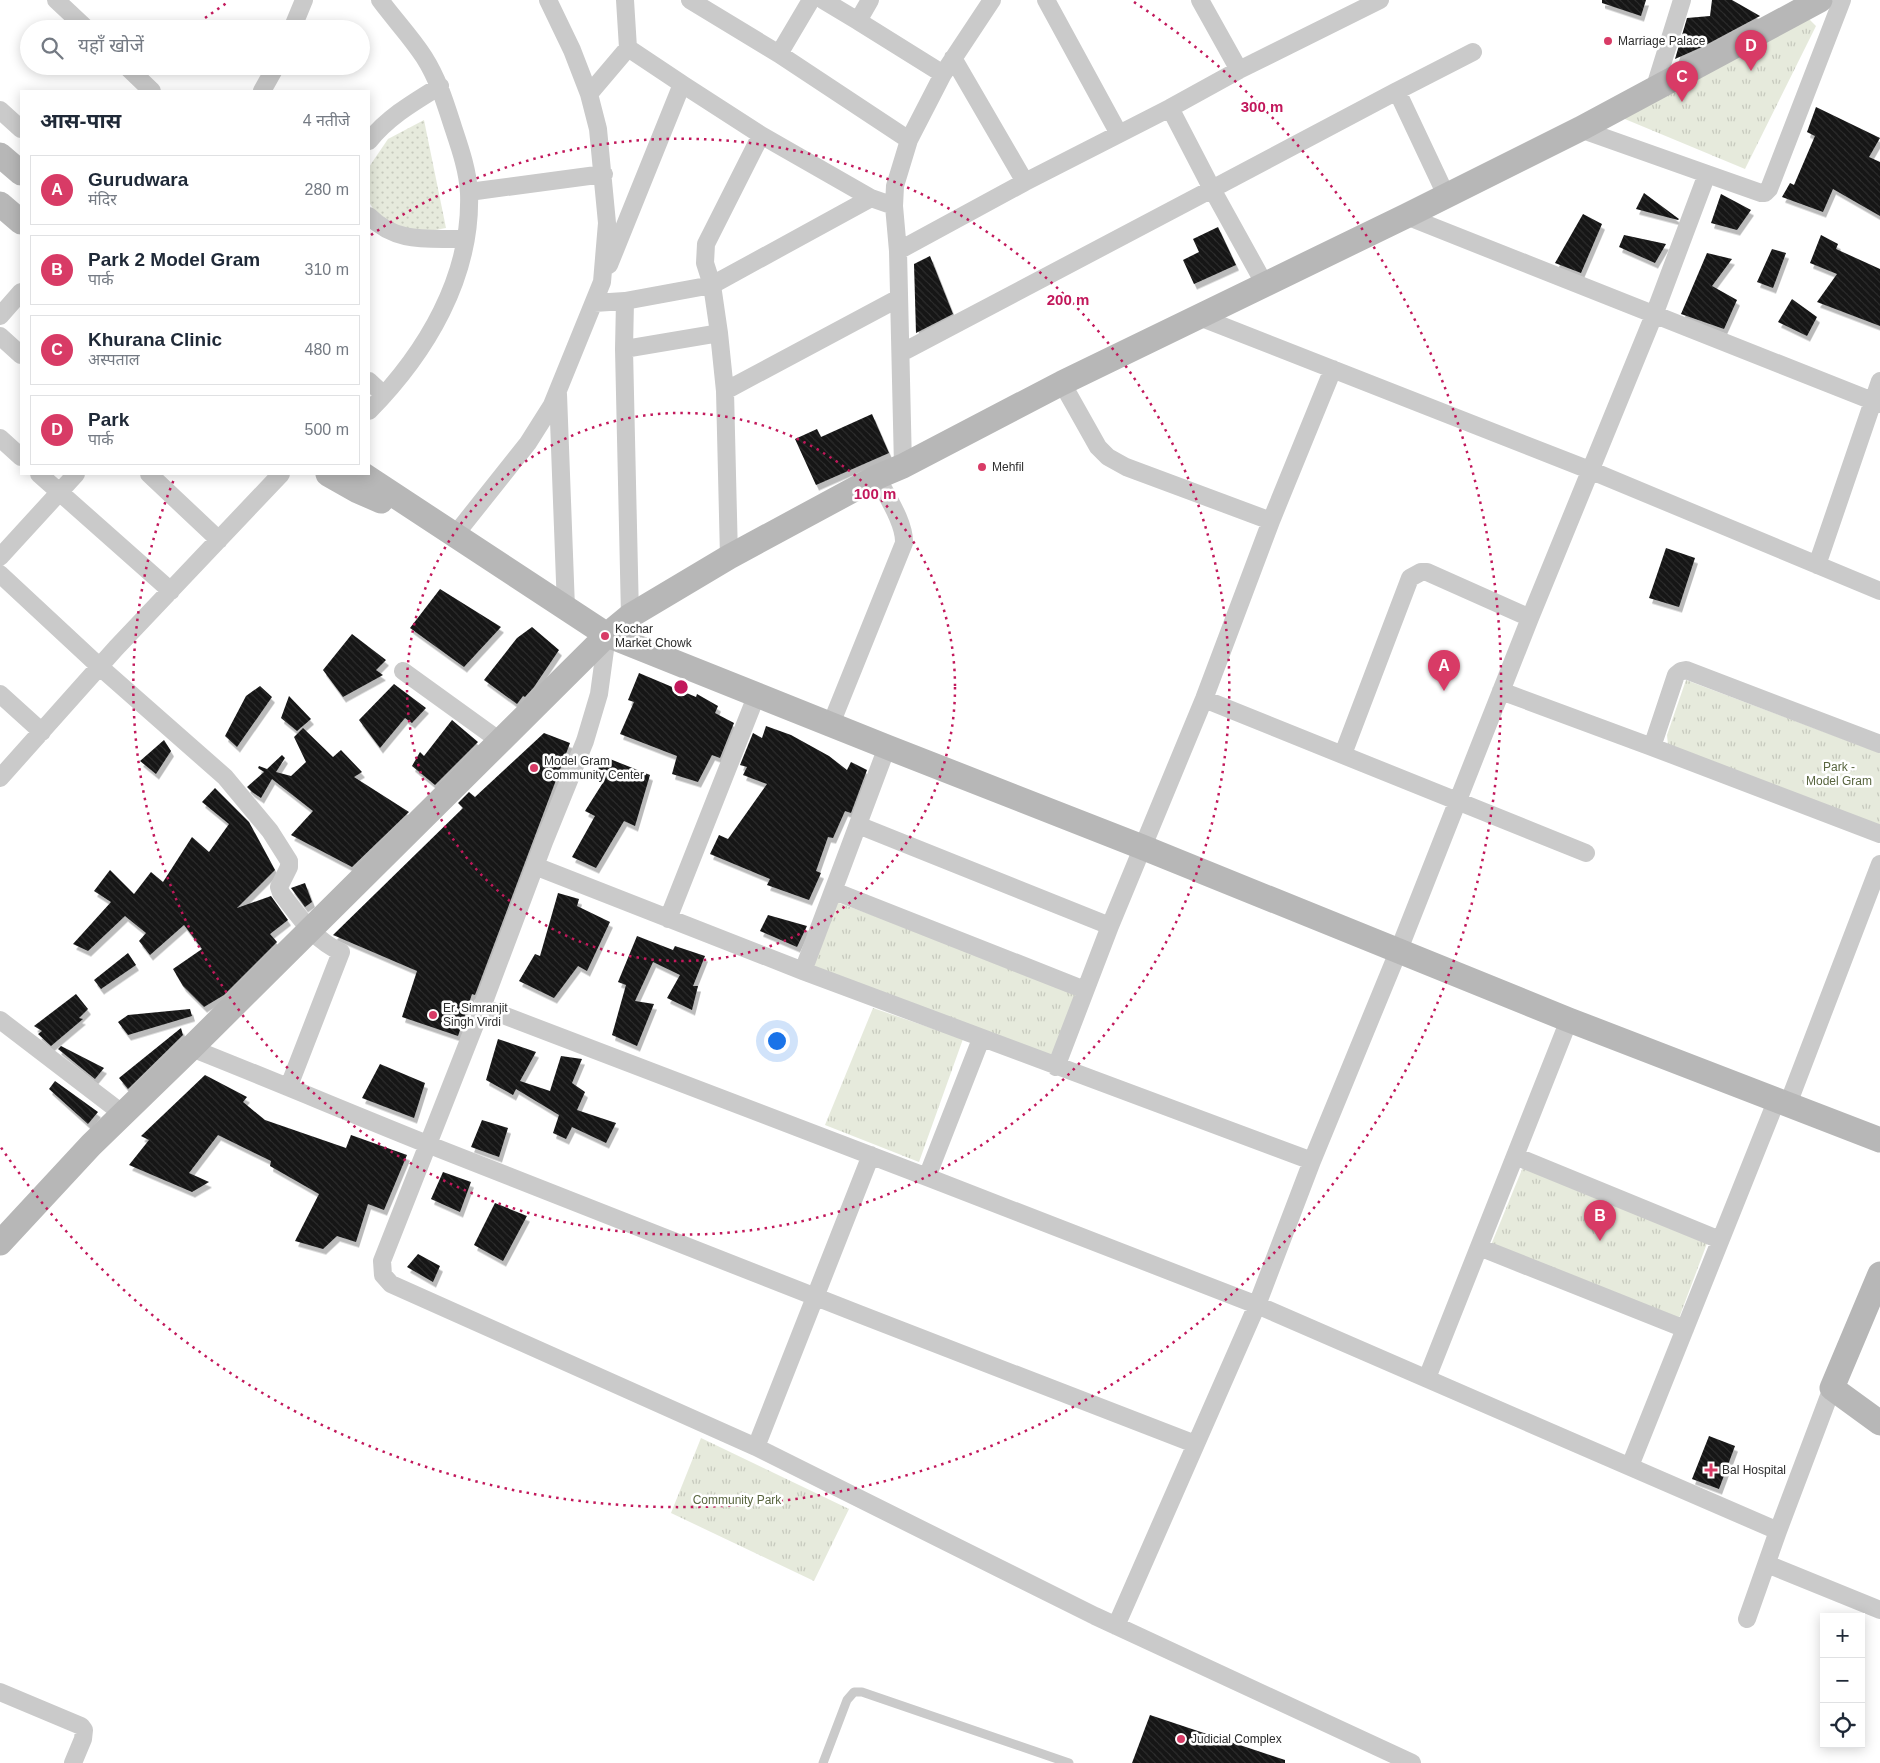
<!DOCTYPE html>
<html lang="hi">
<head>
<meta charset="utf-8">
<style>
	:root { --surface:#fff; --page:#f2f2f3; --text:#1f2937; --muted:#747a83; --line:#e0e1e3; --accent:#d83b66 }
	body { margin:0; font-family:Arial,"Noto Sans Devanagari",sans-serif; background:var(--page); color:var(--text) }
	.controls { position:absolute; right:15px; bottom:15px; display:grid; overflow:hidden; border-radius:0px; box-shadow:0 2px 12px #0003 }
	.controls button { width:45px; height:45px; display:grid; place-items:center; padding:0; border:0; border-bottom:1px solid var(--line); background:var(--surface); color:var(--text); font:25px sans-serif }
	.you { position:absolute; left:776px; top:1040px; width:18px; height:18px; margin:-12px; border:4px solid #fff; border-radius:50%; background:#1a73e8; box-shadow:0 0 0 8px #1a73e833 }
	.badge { display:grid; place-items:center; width:32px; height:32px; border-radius:50%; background:var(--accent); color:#fff; font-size:16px; font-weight:700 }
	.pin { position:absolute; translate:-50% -41px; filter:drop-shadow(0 1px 2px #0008) }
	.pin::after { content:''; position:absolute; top:26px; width:18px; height:15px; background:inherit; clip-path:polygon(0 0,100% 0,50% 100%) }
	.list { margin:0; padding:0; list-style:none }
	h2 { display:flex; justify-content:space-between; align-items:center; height:65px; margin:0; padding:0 20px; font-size:21px }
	h2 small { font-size:16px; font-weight:400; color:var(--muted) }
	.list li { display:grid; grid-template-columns:32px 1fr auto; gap:15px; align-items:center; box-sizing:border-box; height:70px; margin:0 10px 10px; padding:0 10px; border:1px solid var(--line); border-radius:0px }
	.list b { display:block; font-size:19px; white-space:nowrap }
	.list p { margin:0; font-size:16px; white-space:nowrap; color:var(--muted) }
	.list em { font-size:16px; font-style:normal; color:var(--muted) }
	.icon { flex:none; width:28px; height:28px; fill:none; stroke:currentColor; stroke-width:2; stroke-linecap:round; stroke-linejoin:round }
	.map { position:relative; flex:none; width:1880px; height:1763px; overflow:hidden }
	.search { position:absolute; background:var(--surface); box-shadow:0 2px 12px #0003; left:20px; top:20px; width:350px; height:55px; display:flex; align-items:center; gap:12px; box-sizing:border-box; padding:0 18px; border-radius:28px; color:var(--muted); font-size:19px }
	.panel { position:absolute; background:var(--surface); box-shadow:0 2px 12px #0003; left:20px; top:90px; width:350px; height:385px; border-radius:0px }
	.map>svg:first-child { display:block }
	.grass { fill:url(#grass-tufts) }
	.garden { fill:url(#garden-dots) }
	.building { fill:url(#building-back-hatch); filter:url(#shadow) }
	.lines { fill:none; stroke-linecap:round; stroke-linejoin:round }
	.lane { stroke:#cacaca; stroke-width:9 }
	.street { stroke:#cacaca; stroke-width:18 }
	.secondary { stroke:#b7b7b7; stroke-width:25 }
	.ring { fill:none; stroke:#c2185b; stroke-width:2.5; stroke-dasharray:2.5 5 }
	.poi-dot { fill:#d83b66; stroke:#fff; stroke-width:2 }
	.labels { text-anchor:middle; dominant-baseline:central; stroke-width:5; stroke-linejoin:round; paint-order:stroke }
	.poi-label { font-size:12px; fill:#2d2d2d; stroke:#fff; text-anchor:start }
	.park-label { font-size:12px; fill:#58653e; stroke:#fff }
	.centre { fill:#c2185b; stroke:#fff; stroke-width:2.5 }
	.ring-label { font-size:15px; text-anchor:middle; font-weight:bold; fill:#c2185b; stroke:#fff; stroke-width:5; stroke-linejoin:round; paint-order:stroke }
</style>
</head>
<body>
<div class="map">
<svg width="1880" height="1763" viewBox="0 0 1880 1763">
	<defs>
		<pattern id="grass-tufts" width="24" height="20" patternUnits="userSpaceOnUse" patternTransform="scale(1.25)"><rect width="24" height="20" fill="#e6eadc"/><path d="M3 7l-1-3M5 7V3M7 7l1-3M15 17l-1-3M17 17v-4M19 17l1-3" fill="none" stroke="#c6c9bd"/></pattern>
		<pattern id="garden-dots" width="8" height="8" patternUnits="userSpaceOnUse" patternTransform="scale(1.25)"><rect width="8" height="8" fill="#e6eadc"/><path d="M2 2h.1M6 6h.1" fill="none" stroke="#c6c9bd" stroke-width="1.8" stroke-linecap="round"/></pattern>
		<pattern id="building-back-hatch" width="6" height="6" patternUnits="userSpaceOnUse" patternTransform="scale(1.25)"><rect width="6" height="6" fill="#141414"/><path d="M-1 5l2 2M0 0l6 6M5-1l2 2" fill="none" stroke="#2e2e2e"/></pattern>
		<filter id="shadow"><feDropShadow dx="3" dy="5.5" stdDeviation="0" flood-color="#0004"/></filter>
	</defs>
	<rect width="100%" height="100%" fill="#fff"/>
	<!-- grass -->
	<path class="grass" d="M 1809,19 L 1816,26 L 1745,169 L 1620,117 Z
		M 1686,680 L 1880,753 L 1880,826 L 1668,745 L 1667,735 Z
		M 836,902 L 1079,989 L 1051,1061 L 810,969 Z
		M 873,1008 L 963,1039 L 919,1162 L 825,1125 Z
		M 1523,1167 L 1709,1238 L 1679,1318 L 1491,1245 Z
		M 701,1438 L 849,1509 L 814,1581 L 671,1513 Z"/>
	<!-- garden -->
	<path class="garden" d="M 424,120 L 446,228 L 414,234 L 379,218 L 369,202 L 369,167 L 388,139 Z"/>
	<!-- building -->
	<path class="building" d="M 1602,0 L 1646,0 L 1641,16 L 1602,3 Z
		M 1712,0 L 1732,0 L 1760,16 L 1702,47 L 1675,59 L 1687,18 L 1710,16 Z
		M 1816,107 L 1880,138 L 1869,157 L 1880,162 L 1880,216 L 1833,189 L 1823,212 L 1782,197 L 1790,183 L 1794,185 L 1815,136 L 1807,132 Z
		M 1644,193 L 1679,219 L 1678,220 L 1636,209 Z
		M 1721,194 L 1751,210 L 1737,230 L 1711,223 Z
		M 1583,214 L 1602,224 L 1581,273 L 1555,263 Z
		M 1218,227 L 1236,265 L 1194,284 L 1183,260 L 1199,252 L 1193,239 Z
		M 1624,235 L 1666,244 L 1655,263 L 1619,247 Z
		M 1821,235 L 1838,244 L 1836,249 L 1880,269 L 1880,326 L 1817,302 L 1837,274 L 1810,263 Z
		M 1772,249 L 1786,253 L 1773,288 L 1757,282 Z
		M 1707,253 L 1732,259 L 1712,286 L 1737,300 L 1724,329 L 1681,314 Z
		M 930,256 L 953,314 L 916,333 L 914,264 Z
		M 1792,299 L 1817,317 L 1807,336 L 1778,322 Z
		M 872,414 L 889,453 L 816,485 L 795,439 L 817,429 L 821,437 Z
		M 1666,548 L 1695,558 L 1679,607 L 1649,598 Z
		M 440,589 L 501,627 L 464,667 L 410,628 Z
		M 532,627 L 559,650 L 534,687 L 525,697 L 523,696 L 517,704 L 484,680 L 517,638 Z
		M 352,634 L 386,660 L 376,670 L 383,675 L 343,697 L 323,670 Z
		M 639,673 L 696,697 L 697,694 L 718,706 L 715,713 L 734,723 L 720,758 L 712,755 L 698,782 L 672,774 L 677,756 L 620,734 L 634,702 L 628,700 Z
		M 394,684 L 426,708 L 412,723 L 405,718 L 380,748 L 359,720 Z
		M 260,686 L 272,697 L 237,747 L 225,736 L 246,696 Z
		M 289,696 L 311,719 L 297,731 L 281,718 Z
		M 452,720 L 478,742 L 435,785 L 412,766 L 420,752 L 424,756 Z
		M 766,726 L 791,735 L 829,756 L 847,770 L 851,762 L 867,770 L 851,813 L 845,811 L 833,838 L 828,837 L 816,871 L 821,873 L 809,900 L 767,885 L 770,879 L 710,854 L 719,835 L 728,839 L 767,784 L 743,775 L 747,767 L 740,765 L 753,733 L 762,738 Z
		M 303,728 L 333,757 L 341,750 L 362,772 L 354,777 L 409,812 L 352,867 L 291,835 L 313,811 L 272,779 L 261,798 L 252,792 L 247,787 L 264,772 L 258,768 L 259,766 L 267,769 L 282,755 L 285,758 L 276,772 L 291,776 L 306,762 L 294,737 Z
		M 544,733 L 570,743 L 475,995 L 472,994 L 458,1036 L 402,1017 L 417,971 L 333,935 L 463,808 L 458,803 L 469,792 L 475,797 Z
		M 164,740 L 171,751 L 156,774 L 140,761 Z
		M 605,757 L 650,775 L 635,826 L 624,821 L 596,868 L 572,857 L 595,816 L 585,811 L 604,781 L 594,775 Z
		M 215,788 L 249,822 L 275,870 L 237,908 L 271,896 L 288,920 L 270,934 L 277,942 L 224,995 L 204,1007 L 183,986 L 173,969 L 202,949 L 184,925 L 150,955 L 139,941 L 146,933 L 125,916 L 88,951 L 73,944 L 111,902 L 94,891 L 110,870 L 134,894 L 151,872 L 163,882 L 192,837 L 209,852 L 229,824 L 202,802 Z
		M 305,883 L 312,902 L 305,907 L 291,888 Z
		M 558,893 L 579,899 L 577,906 L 610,922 L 587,971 L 578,966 L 554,998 L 519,981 L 535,954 L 540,956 Z
		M 768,915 L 807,926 L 797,947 L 760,931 Z
		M 637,936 L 673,950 L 675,946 L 705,956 L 693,986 L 698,986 L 692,1010 L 667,998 L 680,975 L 653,962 L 635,1001 L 654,1004 L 637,1046 L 612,1035 L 626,985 L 618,982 Z
		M 128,953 L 136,965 L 101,989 L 94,980 Z
		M 76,994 L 88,1009 L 79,1018 L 83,1019 L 51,1046 L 38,1034 L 42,1031 L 34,1026 Z
		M 190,1009 L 192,1016 L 128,1035 L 118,1022 L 128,1015 Z
		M 181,1028 L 183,1035 L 128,1089 L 119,1078 Z
		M 498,1039 L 536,1052 L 520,1081 L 550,1091 L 561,1056 L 582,1059 L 572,1083 L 585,1092 L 577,1110 L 616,1123 L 606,1143 L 572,1127 L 566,1139 L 553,1133 L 559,1115 L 516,1089 L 513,1095 L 486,1080 Z
		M 61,1046 L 104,1068 L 95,1079 L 58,1049 Z
		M 380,1064 L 425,1083 L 414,1118 L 362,1098 Z
		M 205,1075 L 247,1097 L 243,1102 L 265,1120 L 346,1148 L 351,1135 L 407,1155 L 384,1210 L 368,1204 L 356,1242 L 337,1236 L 323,1249 L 295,1241 L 319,1194 L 270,1166 L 271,1161 L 218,1135 L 189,1173 L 209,1182 L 192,1192 L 129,1165 L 149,1140 L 141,1136 Z
		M 55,1081 L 98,1112 L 88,1124 L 49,1089 Z
		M 482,1120 L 508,1128 L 499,1157 L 471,1147 Z
		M 443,1172 L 471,1182 L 460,1212 L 431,1199 Z
		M 495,1203 L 527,1216 L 503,1261 L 474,1245 Z
		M 418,1254 L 440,1266 L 433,1282 L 407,1267 Z
		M 1709,1436 L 1735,1446 L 1719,1489 L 1692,1479 Z
		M 1150,1715 L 1285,1760 L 1285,1763 L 1132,1763 Z"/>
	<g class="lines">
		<!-- lane -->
		<path class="lane" d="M 823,1763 L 847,1700 L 854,1692 L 862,1692 L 1069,1763"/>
		<!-- street -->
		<path class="street" d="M 56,0 L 87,29
			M 625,0 L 628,48
			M 690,0 L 779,54 L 909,140
			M 823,0 L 858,21
			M 870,0 L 858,21 L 943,74
			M 1046,0 L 1119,134
			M 1200,0 L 1239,70
			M 292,29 L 304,0
			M 779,54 L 811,0
			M 953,58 L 1025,182
			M 126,66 L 152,91
			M 1654,90 L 1682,0
			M 262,91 L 276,66
			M 1397,91 L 1473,52
			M 589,94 L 628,48 L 682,84
			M 0,110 L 21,129
			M 1580,129 L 1707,174
			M 369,141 C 388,117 414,102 440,86
			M 469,192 L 604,174
			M 369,216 C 397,244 428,238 465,239
			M 1406,216 L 1880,404
			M 898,251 L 1025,182 L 1170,108
			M 609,265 L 682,84 L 761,135 L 871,198 L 894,206
			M 1264,283 L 1212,189 L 1397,91 L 1446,195
			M 625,301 L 712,285 L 705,263 L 706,244 L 761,135
			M 594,303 L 625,301 L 624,349 L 630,616
			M 0,316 L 21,292
			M 1197,316 L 1592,471 L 1880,591
			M 719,333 L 712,285 L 871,198
			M 0,336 L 21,355
			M 624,349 L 719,333 L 725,391 L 729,557
			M 901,353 L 1212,189 L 1170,108 L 1239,70 L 1380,0
			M 369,381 L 384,395
			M 1062,383 L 1098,447 L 1108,457 L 1126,467 L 1271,521
			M 725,391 L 899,298
			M 558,394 L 566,608
			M 369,411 C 426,353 472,277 469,193 C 468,171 460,148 453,127 C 445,102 438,79 424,57 C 411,37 394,19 380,0
			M 0,438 L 21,457
			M 903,466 L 898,251 L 894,206 L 895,186 L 909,140 L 943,74 L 992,0
			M 39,474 L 171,591
			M 149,474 L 219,540
			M 455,535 L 528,443 L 552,405 L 602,282 L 607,223 L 598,129 L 589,94 L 572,50 L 548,0
			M 0,557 L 76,474
			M 1817,565 L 1880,381
			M 0,574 L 100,667 L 225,777 L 270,831 L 289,861 L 289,867 L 279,887 L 281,893 C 299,916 314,940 341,952 L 289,1086
			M 607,635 L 599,694 L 585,741 L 544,842 L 482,1007 L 382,1261 L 383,1275 L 391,1284 L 756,1447
			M 403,671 L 500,741
			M 1501,691 L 1652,747
			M 0,694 L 42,732
			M 1204,699 L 1586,853
			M 831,724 L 904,543 C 905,523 886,495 877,477
			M 1880,744 L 1686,670 L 1681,671 L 1676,675 L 1652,747 L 1880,834
			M 1343,754 L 1410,578 L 1421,572 L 1427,572 L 1530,618
			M 0,778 L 116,648 L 281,474
			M 858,825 L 1110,926
			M 535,866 L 803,971 L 1312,1161
			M 834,891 L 1085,990
			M 668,919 L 757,694
			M 803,971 L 887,747
			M 482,1007 L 927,1177 L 1257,1305 L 1778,1531 L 1832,1388
			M 0,1020 L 123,1114
			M 191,1048 C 272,1080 352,1114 432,1146 C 686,1247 940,1346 1195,1444
			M 1056,1067 L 1110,926 L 1204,699 L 1271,521 L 1333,369
			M 1788,1104 L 1880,864
			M 871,1155 L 756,1447 L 1095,1616 L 1412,1763
			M 1515,1156 L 1720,1240
			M 927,1177 L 981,1039
			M 1479,1247 L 1685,1329
			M 1427,1378 L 1569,1020
			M 1630,1466 L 1777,1099
			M 1767,1564 L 1880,1610
			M 1747,1619 L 1778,1531
			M 1116,1626 L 1257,1305 L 1312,1161 L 1398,952 L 1530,618 L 1654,315 L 1707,174 L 1761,193 L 1765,193 L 1769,189 L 1842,0
			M 0,1692 L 81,1726 L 84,1730 L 83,1739 L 73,1763"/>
		<!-- secondary -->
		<path class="secondary" d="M 0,155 L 21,173
			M 0,204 L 21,222
			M 328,474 L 358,491 L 381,501
			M 362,474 L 607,635 L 887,747 L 1142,847 L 1569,1020 L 1880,1140
			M 0,1243 L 91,1145 L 191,1048 L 607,635 L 630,616 L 729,557 L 877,477 L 903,466 L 1062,383 L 1406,216 L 1580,129 L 1820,0
			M 1880,1274 L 1832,1388 L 1880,1423"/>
	</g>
	<!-- distance rings -->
	<g class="ring">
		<circle cx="681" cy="687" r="274"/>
		<path d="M371 235A548 548 0 1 1 175 477"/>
		<path d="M193 27A821 821 0 0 1 228 2M1134 2A821 821 0 1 1 0 1146"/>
	</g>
	<!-- markers -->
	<g class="poi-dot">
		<circle cx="1608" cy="41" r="5"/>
		<circle cx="982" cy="467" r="5"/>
		<circle cx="605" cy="636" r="5"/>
		<circle cx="534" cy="768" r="5"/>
		<circle cx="433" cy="1015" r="5"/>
		<path d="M1708.5 1462.5h5v5h5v5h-5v5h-5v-5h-5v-5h5z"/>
		<circle cx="1181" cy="1739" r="5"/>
	</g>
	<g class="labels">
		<!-- poi labels -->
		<g class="poi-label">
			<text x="1618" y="41">Marriage Palace</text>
			<text x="992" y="467">Mehfil</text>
			<text x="615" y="629">Kochar<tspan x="615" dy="14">Market Chowk</tspan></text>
			<text x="544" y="761">Model Gram<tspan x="544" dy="14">Community Center</tspan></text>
			<text x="443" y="1008">Er. Simranjit<tspan x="443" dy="14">Singh Virdi</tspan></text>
			<text x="1722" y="1470">Bal Hospital</text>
			<text x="1191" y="1739">Judicial Complex</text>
		</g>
		<!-- park labels -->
		<g class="park-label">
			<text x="1839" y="767">Park -<tspan x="1839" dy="14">Model Gram</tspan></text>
			<text x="737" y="1500">Community Park</text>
		</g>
	</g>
	<circle cx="681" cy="687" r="8" class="centre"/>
	<g class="ring-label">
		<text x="1262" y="112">300 m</text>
		<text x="1068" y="305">200 m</text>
		<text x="875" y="499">100 m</text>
	</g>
</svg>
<div class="controls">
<button>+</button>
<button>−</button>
<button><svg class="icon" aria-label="locate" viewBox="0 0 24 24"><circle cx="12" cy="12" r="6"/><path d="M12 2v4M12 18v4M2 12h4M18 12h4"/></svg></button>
</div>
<div class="you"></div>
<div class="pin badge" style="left:1444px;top:691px">A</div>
<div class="pin badge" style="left:1600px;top:1241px">B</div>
<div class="pin badge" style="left:1682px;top:102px">C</div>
<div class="pin badge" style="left:1751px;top:71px">D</div>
<div class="search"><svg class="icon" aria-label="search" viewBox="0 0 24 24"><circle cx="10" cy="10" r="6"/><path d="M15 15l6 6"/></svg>यहाँ खोजें</div>
<section class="panel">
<h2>आस-पास<small>4 नतीजे</small></h2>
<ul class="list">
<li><span class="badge">A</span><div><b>Gurudwara</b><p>मंदिर</p></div><em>280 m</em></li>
<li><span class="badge">B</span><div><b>Park 2 Model Gram</b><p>पार्क</p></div><em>310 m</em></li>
<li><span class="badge">C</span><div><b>Khurana Clinic</b><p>अस्पताल</p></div><em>480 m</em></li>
<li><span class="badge">D</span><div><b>Park</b><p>पार्क</p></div><em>500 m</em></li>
</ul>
</section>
</div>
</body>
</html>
